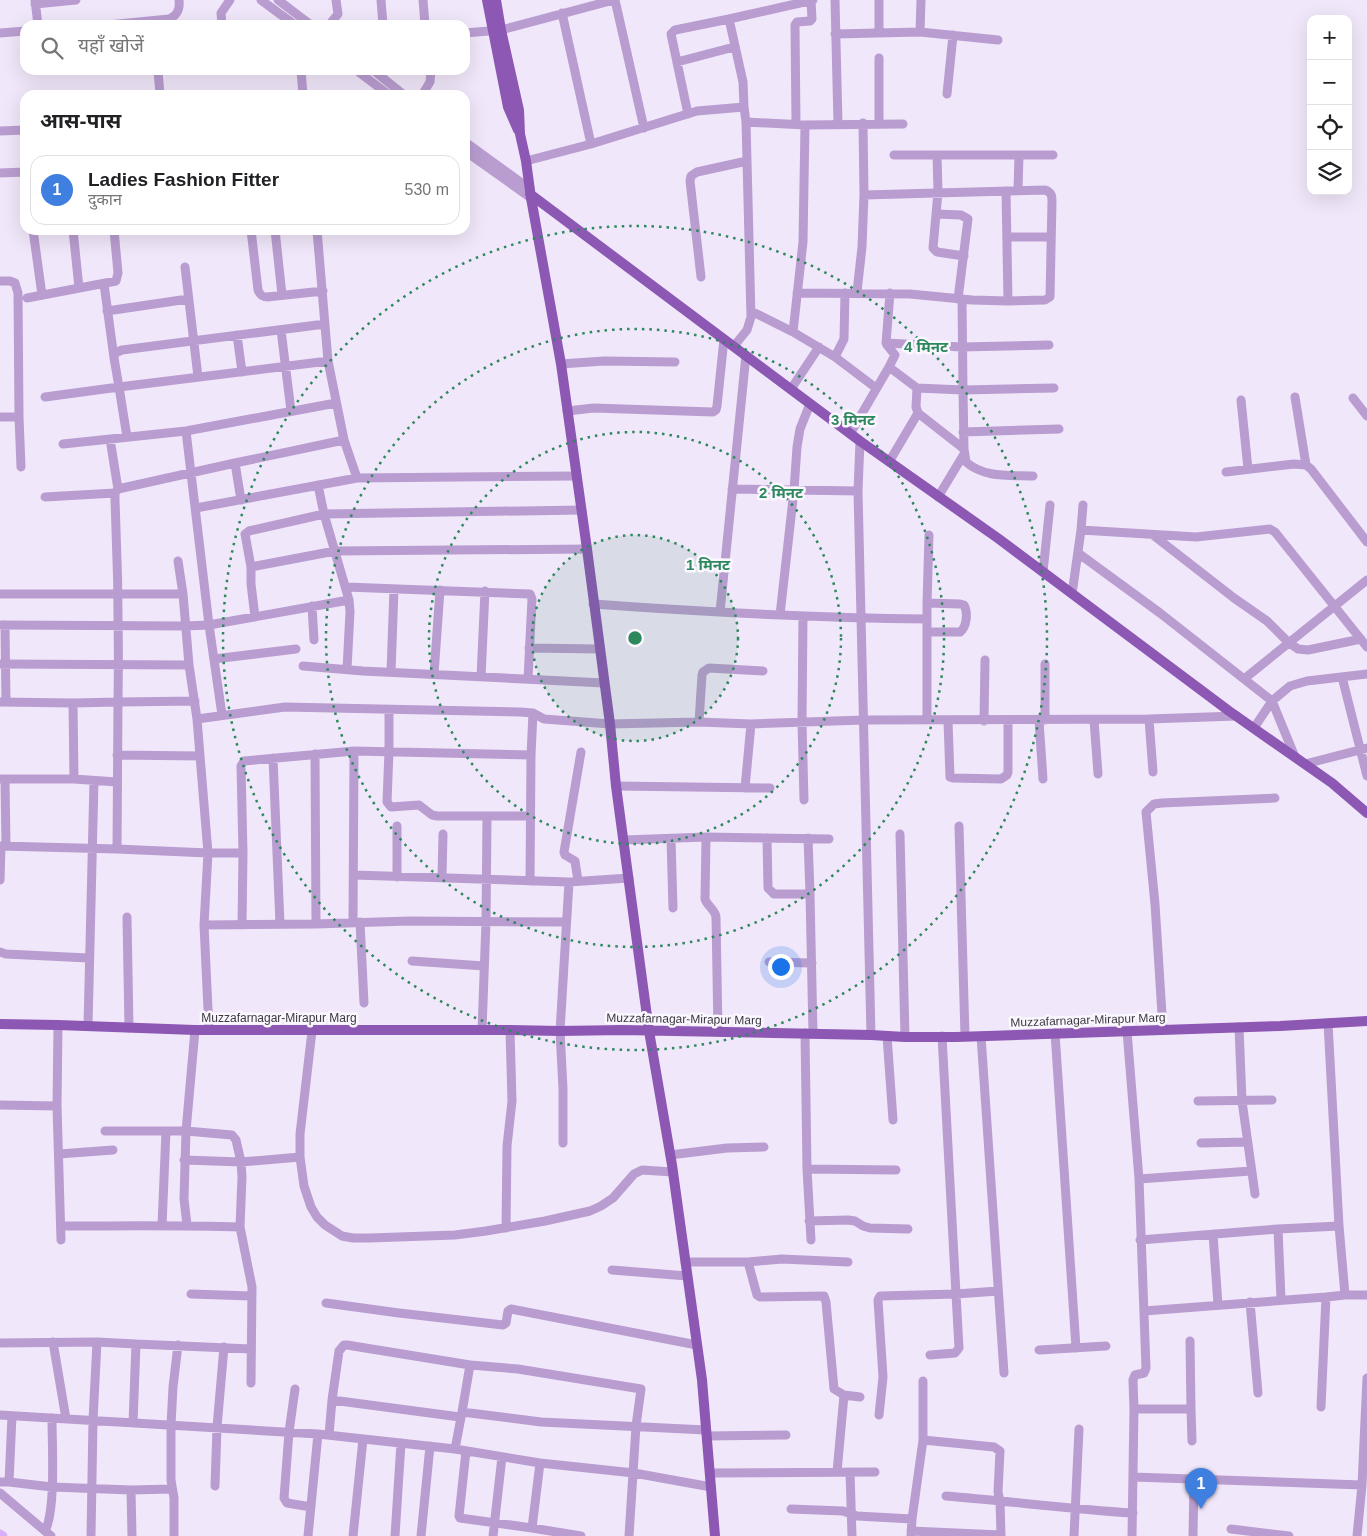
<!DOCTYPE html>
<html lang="hi">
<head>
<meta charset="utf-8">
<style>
	:root { --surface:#fff; --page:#f2f2f2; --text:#202124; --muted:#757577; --line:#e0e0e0; --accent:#ea580c }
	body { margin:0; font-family:Arial,"Noto Sans Devanagari",sans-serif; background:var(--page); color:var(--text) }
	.controls { position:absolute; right:15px; top:15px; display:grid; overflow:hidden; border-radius:10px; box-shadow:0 5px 20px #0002 }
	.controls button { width:45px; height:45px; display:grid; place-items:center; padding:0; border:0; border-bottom:1px solid var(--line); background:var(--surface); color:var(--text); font:25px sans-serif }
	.you { position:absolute; left:780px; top:966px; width:18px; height:18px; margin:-12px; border:4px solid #fff; border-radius:50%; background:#1a73e8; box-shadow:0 0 0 8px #1a73e833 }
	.badge { display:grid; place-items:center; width:32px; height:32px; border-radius:50%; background:var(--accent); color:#fff; font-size:16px; font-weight:700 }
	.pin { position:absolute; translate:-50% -41px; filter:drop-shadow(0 1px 2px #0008) }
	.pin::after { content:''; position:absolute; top:26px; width:18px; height:15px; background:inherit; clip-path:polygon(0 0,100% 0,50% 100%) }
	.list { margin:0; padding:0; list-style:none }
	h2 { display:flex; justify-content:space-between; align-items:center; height:65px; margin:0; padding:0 20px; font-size:21px }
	h2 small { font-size:16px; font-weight:400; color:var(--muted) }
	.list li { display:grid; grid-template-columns:32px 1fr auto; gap:15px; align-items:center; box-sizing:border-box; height:70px; margin:0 10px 10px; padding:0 10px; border:1px solid var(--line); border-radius:15px }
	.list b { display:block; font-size:19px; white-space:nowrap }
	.list p { margin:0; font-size:16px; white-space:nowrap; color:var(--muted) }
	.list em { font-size:16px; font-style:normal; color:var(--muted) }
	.icon { flex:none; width:28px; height:28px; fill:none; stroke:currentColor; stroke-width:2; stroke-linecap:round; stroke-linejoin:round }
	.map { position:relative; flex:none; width:1367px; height:1536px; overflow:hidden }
	.search { position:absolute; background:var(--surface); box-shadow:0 5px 20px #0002; left:20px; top:20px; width:450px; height:55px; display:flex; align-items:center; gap:12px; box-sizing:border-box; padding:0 18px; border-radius:15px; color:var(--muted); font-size:19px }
	.panel { position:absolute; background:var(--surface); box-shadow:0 5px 20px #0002; left:20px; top:90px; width:450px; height:145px; border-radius:15px }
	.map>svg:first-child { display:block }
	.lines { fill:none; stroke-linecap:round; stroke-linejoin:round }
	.canal { stroke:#d8aefb; stroke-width:9 }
	.minor { stroke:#b99dd0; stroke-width:9 }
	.major { stroke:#8d57b4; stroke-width:10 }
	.ring { fill:none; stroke:#2e885d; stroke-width:2.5; stroke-dasharray:2.5 5 }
	.labels { text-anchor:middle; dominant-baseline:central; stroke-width:5; stroke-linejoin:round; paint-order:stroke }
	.street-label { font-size:12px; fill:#3d3941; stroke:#fbf7ff }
	.centre { fill:#2e885d; stroke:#fbf7ff; stroke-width:2.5 }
	.ring-label { font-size:15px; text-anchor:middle; font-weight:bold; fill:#2e885d; stroke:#fbf7ff; stroke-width:5; stroke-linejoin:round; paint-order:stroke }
</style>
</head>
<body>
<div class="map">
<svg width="1367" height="1536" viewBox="0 0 1367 1536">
	<rect width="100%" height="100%" fill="#f1e7fa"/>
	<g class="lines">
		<!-- canal -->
		<path class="canal" d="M 0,1534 L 3,1536"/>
		<!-- minor -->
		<path class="minor" d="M 35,0 L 38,25
			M 261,0 L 295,25
			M 278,0 L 311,25
			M 381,0 L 383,25
			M 423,0 L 425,25
			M 615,0 L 644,128
			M 835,0 L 838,124
			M 879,0 L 879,32
			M 35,4 L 76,0
			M 562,13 L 591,144
			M 729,19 L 813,0
			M 108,25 L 169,19 C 178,15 180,9 179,0
			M 222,25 L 221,13 L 230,0
			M 329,25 L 338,14 L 336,0
			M 920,32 L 921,0
			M 0,33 L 25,31
			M 465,33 L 501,30 L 614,0
			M 835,34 L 920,32 L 998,40
			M 879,58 L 879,124
			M 677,62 L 734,47
			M 158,70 L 160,95
			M 301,70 L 303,95
			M 356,70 L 389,95
			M 373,70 L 404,95
			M 947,94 L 953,35
			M 422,95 L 430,82 L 431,70
			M 688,114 L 671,34 L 675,30 L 729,19 L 743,82 L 744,107
			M 746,122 L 805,125 L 903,124
			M 796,124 L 795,25 L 797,22 L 810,21 L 812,19 L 811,1
			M 805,125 L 803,242 L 793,332 L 835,357 L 876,388
			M 0,131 L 25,130
			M 465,142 L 530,189
			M 465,151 L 531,198
			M 894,155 L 1053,155
			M 937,155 L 938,192 L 933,248 L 937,252 L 964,256
			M 526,161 L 591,144 L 697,111 L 744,107 L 746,122 L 751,317 L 747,330 L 734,346
			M 0,173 L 25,172
			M 1018,190 L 1019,155
			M 1006,191 L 1008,301
			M 936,214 L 961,215 L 968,219 L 958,299
			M 33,230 L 42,295
			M 73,230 L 79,288
			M 251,230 L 258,290 C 260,295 262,297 267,297 L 323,291
			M 275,230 L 282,295
			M 317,230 L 328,361 L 344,440 L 357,478
			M 1007,237 L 1051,237
			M 185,267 L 198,377
			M 701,277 L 690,181 L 691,176 L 697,172 L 747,161
			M 0,281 L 10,281 L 15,283 L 18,293 L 19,417 L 0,417
			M 104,284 L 114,358
			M 857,292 L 862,247 L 864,195 L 863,123
			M 797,293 L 910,294 L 972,300 L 1008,301 L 1045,300 L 1050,297 L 1052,201 C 1052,195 1051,192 1045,190 L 864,195
			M 890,293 L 886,343 L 887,345 L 895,355 L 889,367 L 917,388 L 916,407 L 918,413 L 964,449 L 966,462 C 984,478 1009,475 1033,476
			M 27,298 L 116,281 L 118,273 L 114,230
			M 962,299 L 963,390 L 1054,388
			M 107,311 L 188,299
			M 751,311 L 793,332
			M 325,324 L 122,350 L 115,353 L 114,358 L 119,387 L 328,361
			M 281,330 L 291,411
			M 237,335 L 242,372
			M 886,343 L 962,347 L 1049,345
			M 835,357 L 844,339 L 845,293
			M 561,364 L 604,361 L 675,362
			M 917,388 L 963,390 L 964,449
			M 791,389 L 819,347
			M 45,397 L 119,387 L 127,437
			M 1295,397 L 1306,465
			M 1353,398 L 1367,416
			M 1241,400 L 1248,469
			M 567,411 L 594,408 L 713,412 L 716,410 L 717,406 L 724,339
			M 19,417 L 21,467
			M 186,431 L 209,625 L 222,715
			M 963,432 L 1059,429
			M 850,434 L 889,367
			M 110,439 L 118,489
			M 63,444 L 186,431 L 336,403
			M 889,462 L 918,413
			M 235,463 L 241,500
			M 1226,472 L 1294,464 L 1306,465 L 1311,469 L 1367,542
			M 318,485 L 324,514 L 349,600 L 350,612 L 347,669
			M 732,489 L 858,491 L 871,1035
			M 858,491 L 860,441
			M 45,497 L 115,493
			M 938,497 L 964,454
			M 196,508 L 357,478 L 576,476
			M 1081,530 L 1083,505
			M 1153,535 L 1234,598 L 1267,621 L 1288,642 L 1298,649 L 1308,650 L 1361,639
			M 1078,553 L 1160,613 L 1272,701 L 1295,757
			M 178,561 L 183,594
			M 251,567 L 335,551 L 587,549
			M 1043,572 L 1050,505
			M 346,587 L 530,594 L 532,599 L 528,679
			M 0,594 L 183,594 L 189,665 L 197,719 L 208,853 L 204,925
			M 1072,594 L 1081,530 L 1196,537 L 1270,529 L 1275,532 L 1367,647
			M 593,604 C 704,612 816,618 927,619
			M 312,606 L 314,640
			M 720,612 L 746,355
			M 780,615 L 794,490 L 797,447 L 800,429 L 810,404
			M 803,616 L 802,723 L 804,800
			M 255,617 L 251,584 L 251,567 L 245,534 L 249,531 L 324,514 L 581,510
			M 0,625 L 186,626 L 209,625 L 349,600
			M 5,625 L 6,702
			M 927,632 L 960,632 C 967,627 968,612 964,605 L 960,604 L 927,603
			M 529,648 L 599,649
			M 214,659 L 296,649
			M 0,664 L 189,665
			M 303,666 L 363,671 L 604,683
			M 391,672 L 394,589
			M 434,674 L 440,590
			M 481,677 L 485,591
			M 1342,677 L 1367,776
			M 1244,679 L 1367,580
			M 0,702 L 73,703 L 118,702 C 119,635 118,568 115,501 L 115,493 L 118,489 L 235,463 L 344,440
			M 73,703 L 74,779
			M 389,710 L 389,751 L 387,802 L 391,807 L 419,805 L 432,815 L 437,816 L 530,816
			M 197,719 L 285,707 L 520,712 L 533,713 L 544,719 L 610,724 L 699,722 L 751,724 L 864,720 L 1149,719 L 1237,716
			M 1149,719 L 1153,772
			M 927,720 L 927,603 L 929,535
			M 1045,720 L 1045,664
			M 1094,720 L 1098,774
			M 948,721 L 950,777 L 953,778 L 1001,779 L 1007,775 L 1008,772 L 1008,721
			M 984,721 L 985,660
			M 1039,721 L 1043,779
			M 699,722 L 702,675 L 703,672 L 709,668 L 763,671
			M 1254,728 L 1272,701 L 1290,686 L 1307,681 L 1367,674
			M 315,754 L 316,924
			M 117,755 L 200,756
			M 273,758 L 280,924
			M 1305,764 L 1367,748
			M 0,779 L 74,779 L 117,782
			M 5,779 L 6,846
			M 616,786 L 770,788
			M 745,788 L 751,724
			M 959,826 L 965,1036
			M 900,834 L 905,1037
			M 706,837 L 829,839
			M 767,838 L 768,888 L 774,894 L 810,894 L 808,838
			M 671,839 L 673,908
			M 624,840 L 706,837 L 705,899 C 707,906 715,909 716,917 L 718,1032
			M 0,846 L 117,849 L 208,853 L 243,853
			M 117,849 L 118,702 L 195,701
			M 354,875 L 569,882 L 629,878
			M 397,877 L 397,826
			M 442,878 L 443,834
			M 0,880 L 1,846
			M 530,881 L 531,755 L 533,713
			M 578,881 L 575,861 L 565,855 L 564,852 L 581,752
			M 810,894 L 813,1034
			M 127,917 L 129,1028
			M 353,922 L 354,751
			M 360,922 L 364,1003
			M 242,925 L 243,853 L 241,766 L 244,761 L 354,751 L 531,755
			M 0,952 L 6,954 L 88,958
			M 412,961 L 484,966
			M 769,962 L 812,963
			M 58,1025 L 57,1106 L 61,1240
			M 88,1026 L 94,781
			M 1239,1027 L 1242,1101 L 1255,1194
			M 209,1030 L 204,925 L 316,924 L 409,921 L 566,922
			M 482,1030 L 486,922 L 487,817
			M 1163,1030 L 1155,904 L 1146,812 L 1154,804 L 1162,803 L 1275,798
			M 312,1031 L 300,1134 L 300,1157 L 304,1186 L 311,1207 L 317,1217 L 325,1225 L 342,1236 L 353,1238 L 370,1238 L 455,1235 L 486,1231 L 545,1221 L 590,1211 L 601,1206 L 613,1198 L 634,1174 L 642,1170 L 673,1172
			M 1127,1031 L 1139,1179 L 1146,1368 L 1144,1373 L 1135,1375 L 1133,1380 L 1134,1409 L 1132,1536
			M 805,1033 L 807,1169 L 811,1240
			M 1055,1033 L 1076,1348
			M 887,1036 L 893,1120
			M 942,1036 L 956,1294 L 998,1291
			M 981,1036 L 1004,1373
			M 1198,1101 L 1272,1100
			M 0,1105 L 57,1106
			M 105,1131 L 186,1131 L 195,1030
			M 563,1143 L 563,1089 L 560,1031 L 569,882
			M 1201,1143 L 1247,1142
			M 59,1154 L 113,1150
			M 670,1155 L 727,1148 L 764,1147
			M 184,1160 L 241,1162 L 300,1157
			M 807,1169 L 896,1170
			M 1139,1179 L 1251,1171
			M 809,1221 L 848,1220 L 855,1221 L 863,1226 L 870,1228 L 908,1229
			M 187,1225 L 184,1199 L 186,1131 L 232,1135 L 236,1140 L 241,1162 L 242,1177 L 240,1227 L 252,1287 L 251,1383
			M 61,1226 C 120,1226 180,1225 240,1227
			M 162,1226 L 166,1131
			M 506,1228 L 507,1146 L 512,1101 L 510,1030
			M 1278,1229 L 1339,1226
			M 1213,1234 L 1218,1305
			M 1140,1240 L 1278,1229 L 1281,1299
			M 685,1262 L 748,1262 L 757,1295 L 760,1297 L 824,1296 L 826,1302 L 834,1389 L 844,1395 L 860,1397
			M 748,1262 L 782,1259 L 848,1262
			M 612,1270 L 687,1276
			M 191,1294 L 251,1296
			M 1345,1295 L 1367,1295
			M 1250,1302 L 1258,1393
			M 326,1303 L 399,1313 L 503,1325 L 506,1323 L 508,1311 L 511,1309 L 697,1345
			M 1144,1311 L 1326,1297
			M 53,1342 L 66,1419
			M 0,1343 L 97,1342 L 136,1344
			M 1039,1350 L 1106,1346
			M 470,1365 L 518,1369 L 641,1389 L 636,1426 L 629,1536
			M 295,1389 L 289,1432 L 284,1498 L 287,1503 L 311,1507
			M 332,1400 L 339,1351 L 344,1345 L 347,1345 L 470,1365 L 462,1412
			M 1321,1407 L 1326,1297 L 1345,1295 L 1339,1226 L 1328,1023
			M 1134,1409 L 1191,1409 L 1190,1341
			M 1191,1409 L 1192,1441
			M 0,1415 L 318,1434 L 455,1449 L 540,1463 L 634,1473 L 711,1487
			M 879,1415 L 883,1377 L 878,1300 L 880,1296 L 956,1294 L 959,1348 L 955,1353 L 930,1355
			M 133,1423 L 136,1344 L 251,1349
			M 329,1435 L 332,1400 L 460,1417
			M 707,1436 L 786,1435
			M 923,1440 L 994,1447 L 1000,1451 L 998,1492 L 1000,1501 L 1001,1536
			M 455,1449 L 462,1412 L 541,1422 L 706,1430
			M 466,1451 L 459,1516 L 460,1518 L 532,1528 L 581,1536
			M 837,1472 L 844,1395
			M 850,1472 L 852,1536
			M 710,1473 L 875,1472
			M 1133,1477 L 1362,1485
			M 0,1482 L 9,1482 L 52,1487 L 131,1490
			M 9,1482 L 12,1416
			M 215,1486 L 217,1427 L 224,1347
			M 0,1493 L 51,1536
			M 946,1496 C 1008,1501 1070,1509 1133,1513
			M 791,1509 L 843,1511 L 857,1516 L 912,1519
			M 532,1528 L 540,1463
			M 1231,1529 L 1289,1536
			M 45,1531 C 56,1510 52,1445 52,1418
			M 911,1531 L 1001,1535
			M 91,1536 L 93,1420 L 97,1342
			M 132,1536 L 131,1490 L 172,1489
			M 174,1536 L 174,1498 L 171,1480 L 171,1425 L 173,1387 L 178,1345
			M 308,1536 L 318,1434
			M 353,1536 L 363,1439
			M 395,1536 L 401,1443
			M 421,1536 L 430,1446
			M 493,1536 L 502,1457
			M 911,1536 L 912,1519 L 923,1440 L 923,1381
			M 1074,1536 L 1079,1429
			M 1193,1536 L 1194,1480
			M 1357,1536 L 1362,1485 L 1367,1378"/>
		<!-- major -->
		<path class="major" d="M 487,0 L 508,107 L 518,130
			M 496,0 L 501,30 L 519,110 L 520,134 L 526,161 L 531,198 L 561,364 L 587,549 L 610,724 L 616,786 L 649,1031 L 672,1165 L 702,1380 L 715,1536
			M 530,194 L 860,441 L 999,539 L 1229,711 L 1332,783 L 1367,813
			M 0,1024 L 58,1025 L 195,1030 L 510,1030 L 560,1031 L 622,1030 L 871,1035 L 905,1037 L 956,1037 L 1280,1026 L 1367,1021"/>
	</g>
	<!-- distance rings -->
	<circle cx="635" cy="638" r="103" fill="#2e885d" fill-opacity=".12"/>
	<g class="ring">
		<circle cx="635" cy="638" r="103"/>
		<circle cx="635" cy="638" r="206"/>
		<circle cx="635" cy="638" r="309"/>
		<circle cx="635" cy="638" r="412"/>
	</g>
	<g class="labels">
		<!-- street labels -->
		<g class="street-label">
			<text x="279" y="1018">Muzzafarnagar-Mirapur Marg</text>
			<text transform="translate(684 1019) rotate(1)">Muzzafarnagar-Mirapur Marg</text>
			<text transform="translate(1088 1020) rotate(-2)">Muzzafarnagar-Mirapur Marg</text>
		</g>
	</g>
	<circle cx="635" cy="638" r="8" class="centre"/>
	<g class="ring-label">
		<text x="926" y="352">4 मिनट</text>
		<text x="853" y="425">3 मिनट</text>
		<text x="781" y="498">2 मिनट</text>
		<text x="708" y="570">1 मिनट</text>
	</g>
</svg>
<div class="controls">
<button>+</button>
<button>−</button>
<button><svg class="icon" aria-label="locate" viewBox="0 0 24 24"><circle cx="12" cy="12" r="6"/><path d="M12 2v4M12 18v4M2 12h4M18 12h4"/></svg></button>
<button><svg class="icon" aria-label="layers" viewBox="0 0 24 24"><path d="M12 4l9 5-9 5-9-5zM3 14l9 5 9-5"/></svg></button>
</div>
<div class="you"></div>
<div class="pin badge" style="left:1201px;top:1509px;background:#3f7fe0">1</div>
<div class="search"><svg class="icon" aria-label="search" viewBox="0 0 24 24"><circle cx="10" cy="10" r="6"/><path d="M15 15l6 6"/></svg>यहाँ खोजें</div>
<section class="panel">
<h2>आस-पास<small></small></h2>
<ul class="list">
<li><span class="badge" style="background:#3f7fe0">1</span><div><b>Ladies Fashion Fitter</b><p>दुकान</p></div><em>530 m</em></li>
</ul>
</section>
</div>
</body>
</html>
